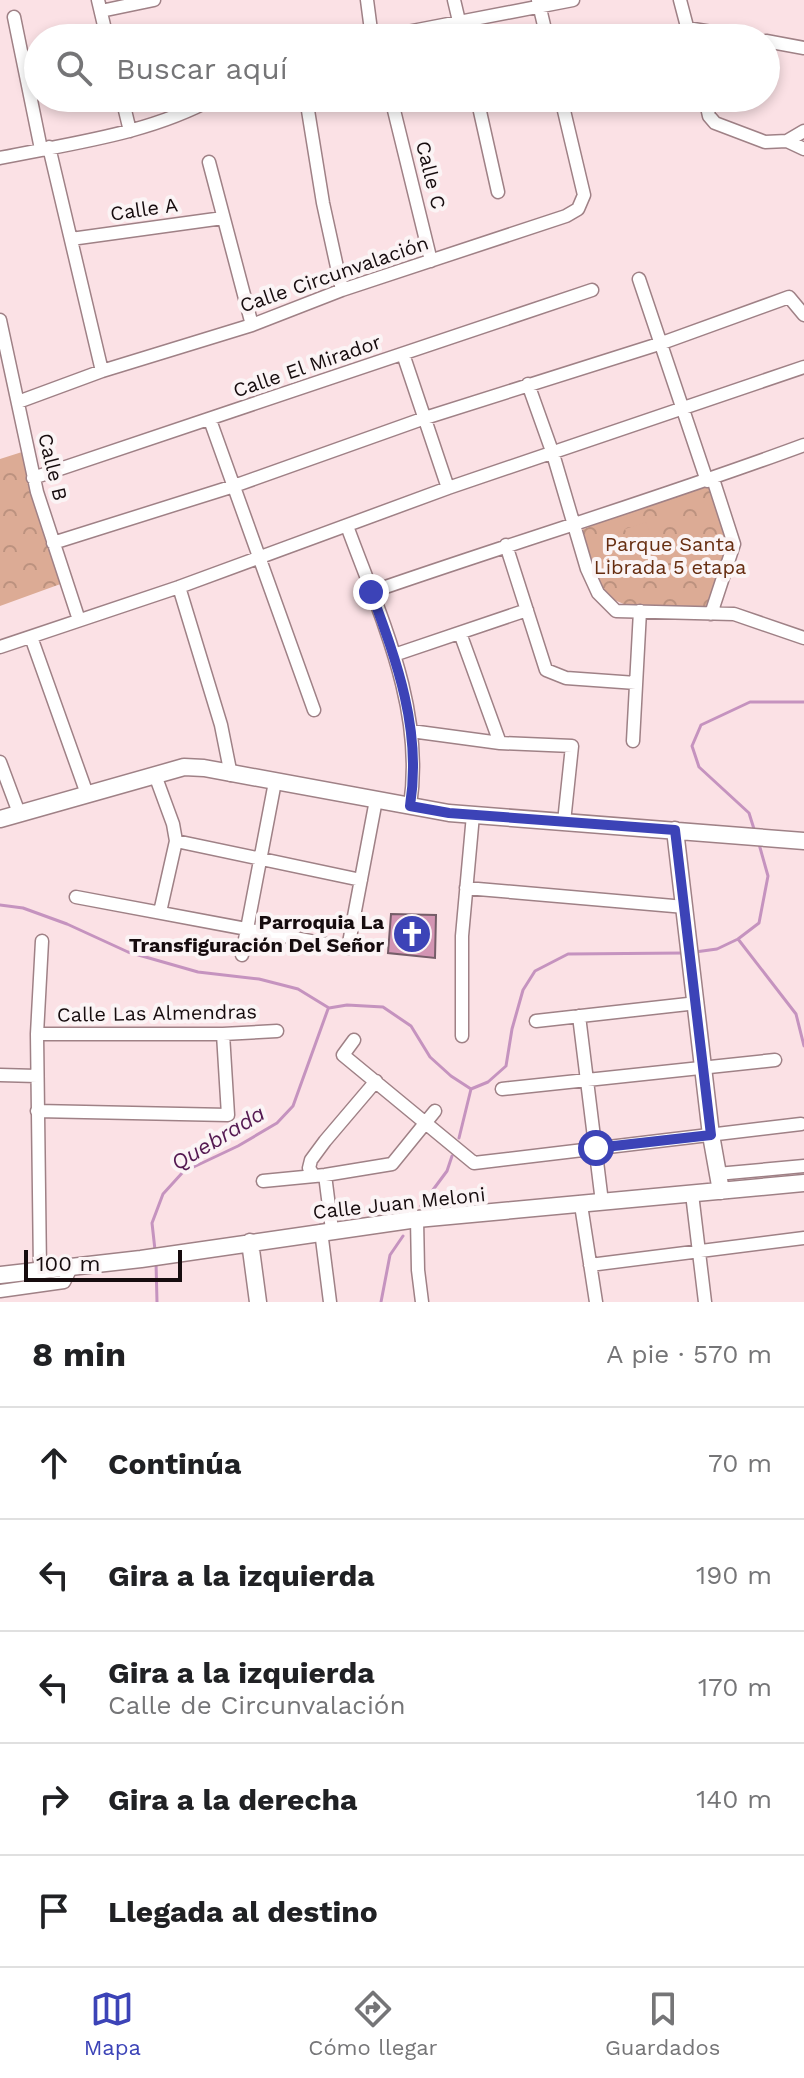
<!DOCTYPE html>
<html lang="es">
<head>
<meta charset="utf-8">
<style>
	:root { --surface:#fff; --page:#f2f2f2; --text:#202124; --muted:#757577; --line:#e0e0e0; --accent:#3c43b7 }
	body { margin:0; font-family:"Work Sans",sans-serif; background:var(--page); color:var(--text) }
	.scale { position:absolute; left:24px; bottom:20px; width:158px; box-sizing:border-box; padding-left:8px; border:4px solid #160c0e; border-top:0; font-size:22px; line-height:28px; white-space:nowrap; color:#160c0e; -webkit-text-stroke:6px #fbf4f5; paint-order:stroke }
	.stop { position:absolute; width:24px; height:24px; margin:-18px; border:6px solid #3c43b7; border-radius:50%; background:#fff }
	.stop.end { background:#3c43b7; border-color:#fff; box-shadow:0 2px 8px #0008 }
	.list { margin:0; padding:0; list-style:none }
	h2 { display:flex; justify-content:space-between; align-items:center; height:104px; margin:0; padding:0 32px; font-size:34px }
	h2 small { font-size:26px; font-weight:400; color:var(--muted) }
	.list li { display:grid; grid-template-columns:52px 1fr auto; gap:24px; align-items:center; box-sizing:border-box; height:112px; padding:0 32px; border-top:2px solid var(--line) }
	.list b { display:block; font-size:30px; white-space:nowrap }
	.list p { margin:0; font-size:26px; white-space:nowrap; color:var(--muted) }
	.list em { font-size:26px; font-style:normal; color:var(--muted) }
	.icon { flex:none; width:44px; height:44px; fill:none; stroke:currentColor; stroke-width:2; stroke-linecap:round; stroke-linejoin:round }
	.map { position:relative; flex:none; width:804px; height:1302px; overflow:hidden }
	.search { position:absolute; background:var(--surface); box-shadow:0 4px 12px #0003; left:24px; right:24px; top:24px; height:88px; display:flex; align-items:center; gap:20px; box-sizing:border-box; padding:0 28px; border-radius:44px; color:var(--muted); font-size:30px }
	.sheet { height:664px; background:var(--surface) }
	nav { display:flex; justify-content:space-around; align-items:center; box-sizing:border-box; height:112px; border-top:2px solid var(--line); background:var(--surface); font-size:22px; color:var(--muted) }
	nav a { display:grid; justify-items:center; gap:4px }
	nav .on { color:var(--accent) }
	.map>svg:first-child { display:block }
	.park { fill:url(#park-crowns) }
	.pitch { fill:#dcab95 }
	.lines { fill:none; stroke-linecap:round; stroke-linejoin:round }
	.stream { stroke:#c593bf; stroke-width:3 }
	.building { fill:#d395b3; stroke:#755d68; stroke-width:2 }
	.street-casing { stroke:#9f8186; stroke-width:15 }
	.secondary-casing { stroke:#9f8186; stroke-width:19 }
	.street { stroke:#fff; stroke-width:12 }
	.secondary { stroke:#fff; stroke-width:16 }
	.route { stroke:#3c43b7; stroke-width:10 }
	.labels { text-anchor:middle; dominant-baseline:central; stroke-width:8; stroke-linejoin:round; paint-order:stroke }
	.street-label { font-size:20px; fill:#160c0e; stroke:#fbf4f5 }
	.park-label { font-size:20px; fill:#662d10; stroke:#fbf4f5 }
	.poi-label { font-size:20px; font-weight:bold; fill:#160c0e; stroke:#fbf4f5; text-anchor:end }
	.water-label { font-size:22px; font-style:italic; fill:#541951; stroke:#fbf4f5 }
</style>
</head>
<body>
<div class="map">
<svg width="804" height="1302" viewBox="0 0 804 1302">
	<defs>
		<pattern id="park-crowns" width="20" height="18" patternUnits="userSpaceOnUse" patternTransform="scale(2)"><rect width="20" height="18" fill="#dcab95"/><path d="M2 6a3 3 0 1 1 6 0M12 15a3 3 0 1 1 6 0" fill="none" stroke="#bc927f"/></pattern>
	</defs>
	<rect width="100%" height="100%" fill="#fbe1e5"/>
	<!-- park -->
	<path class="park" d="M 22,452 L 66,582 L 0,606 L 0,459 Z
		M 707,481 L 734,544 L 711,614 L 640,611 L 598,593 L 581,530 Z"/>
	<!-- pitch -->
	<path class="pitch" d="M 646,522 L 660,560 L 639,569 L 625,529 Z"/>
	<g class="lines">
		<!-- stream -->
		<path class="stream" d="M 754,829 L 749,813 L 699,767 L 692,746 L 701,725 L 750,702 L 804,702
			M 0,905 L 23,908 L 67,924 L 128,952 L 198,972 L 259,979 L 298,989 L 329,1008 L 347,1005 L 383,1007 L 411,1026 L 430,1057 L 451,1076 L 471,1089 L 488,1082 L 506,1066 L 512,1029 L 523,990 L 535,971 L 568,954 L 684,953
			M 738,939 L 796,1014 L 804,1046
			M 695,952 L 717,949 L 738,939 L 759,923 L 768,876 L 759,844
			M 459,1138 L 471,1089
			M 421,1206 L 447,1171 L 452,1156
			M 155,1250 L 152,1223 L 163,1194 L 183,1172 L 238,1146 L 277,1123 L 293,1106 L 328,1009
			M 156,1262 L 157,1302
			M 381,1302 L 390,1255 L 403,1236"/>
	</g>
	<!-- building -->
	<path class="building" d="M 391,914 L 436,915 L 435,958 L 388,953 Z"/>
	<g class="lines">
		<defs>
			<path id="street" d="M 98,0 L 107,38
				M 367,0 L 372,38
				M 454,0 L 463,38
				M 538,0 L 547,38
				M 680,0 L 690,38
				M 101,11 L 154,0
				M 14,17 L 41,149
				M 687,28 L 748,38
				M 376,38 L 573,0
				M 766,41 L 804,48
				M 122,98 L 130,131
				M 306,98 L 323,203 L 342,290
				M 391,98 L 431,261
				M 477,98 L 498,192
				M 705,98 L 709,116 L 715,123 L 765,142 L 787,141 L 804,131
				M 787,141 L 804,149
				M 49,147 L 102,371
				M 0,158 C 72,143 149,134 214,98
				M 209,162 L 252,325
				M 71,239 L 223,218
				M 639,279 L 707,481
				M 0,320 L 37,492 L 79,620
				M 403,354 L 448,488
				M 528,384 L 553,454 L 587,569 L 598,593 L 616,611 L 734,614 L 804,638
				M 18,402 L 102,371 L 252,325 L 342,290 L 566,216 L 578,209 L 584,195 L 561,98
				M 210,420 L 314,710
				M 33,478 L 592,290
				M 347,526 C 380,616 425,708 410,806
				M 53,543 L 234,486 L 425,418 L 662,343 L 789,297 L 804,315
				M 506,545 L 546,670 L 566,678 L 636,683
				M 179,587 L 221,725 L 231,775
				M 371,592 C 515,542 661,498 804,445
				M 711,614 L 734,544 L 713,479
				M 460,633 L 500,743
				M 31,637 L 87,794
				M 0,647 L 179,587 L 448,488 L 804,367
				M 394,655 L 527,610
				M 411,731 L 500,743 L 572,746 L 564,822
				M 633,741 L 640,611
				M 0,762 L 19,813
				M 155,775 L 173,824 L 176,841 L 160,912
				M 176,841 L 361,880
				M 466,888 L 685,907
				M 76,897 L 348,948 L 376,800
				M 242,955 L 275,782
				M 579,1016 L 602,1202
				M 536,1021 L 697,1003
				M 37,1034 L 223,1034 L 277,1031
				M 462,1036 L 462,936 L 473,815
				M 354,1040 L 343,1055 L 474,1163 L 801,1124
				M 0,1075 L 37,1076
				M 502,1089 L 775,1060
				M 37,1111 L 228,1115 L 223,1034
				M 717,1174 L 804,1166
				M 325,1175 L 332,1230
				M 314,1176 L 309,1168 L 311,1160 L 325,1141 L 376,1081
				M 263,1181 L 325,1175 L 392,1164 L 435,1111
				M 692,1194 L 705,1302
				M 581,1205 L 596,1302
				M 417,1219 L 418,1270 L 422,1302
				M 321,1231 L 330,1302
				M 590,1265 L 804,1238
				M 40,1271 L 37,1034 L 42,941
				M 0,1291 L 64,1282 L 71,1268"/>
			<path id="secondary" d="M 0,819 L 184,767 L 204,768 L 449,813 L 804,841
				M 675,830 L 711,1135 L 721,1191
				M 250,1242 L 258,1302
				M 0,1275 L 141,1259 L 417,1219 L 804,1183"/>
		</defs>
		<!-- street casing -->
		<use href="#street" class="street-casing"/>
		<!-- secondary casing -->
		<use href="#secondary" class="secondary-casing"/>
		<!-- street -->
		<use href="#street" class="street"/>
		<!-- secondary -->
		<use href="#secondary" class="secondary"/>
	</g>
	<g class="lines">
		<!-- route -->
		<path class="route" d="M 371,592 C 397,662 422,730 410,806 L 449,813 L 675,830 L 711,1135 L 596,1148"/>
	</g>
	<!-- icons -->
	<defs>
		<symbol id="church-disc" viewBox="-11 -11 22 22"><circle r="9.5" fill="#3c43b7" stroke="#fbf4f5"/><path d="M-1.2-6h2.4v3.5h3.3v2.4h-3.3V6h-2.4V-.1h-3.3v-2.4h3.3Z" fill="#fff"/></symbol>
	</defs>
	<g fill-rule="evenodd">
		<use href="#church-disc" x="390" y="912" width="44" height="44"/>
	</g>
	<g class="labels">
		<!-- street labels -->
		<g class="street-label">
			<text transform="translate(431 175) rotate(76)">Calle C</text>
			<text transform="translate(144 209) rotate(-8)">Calle A</text>
			<text transform="translate(334 274) rotate(-19)">Calle Circunvalación</text>
			<text transform="translate(307 366) rotate(-19)">Calle El Mirador</text>
			<text transform="translate(53 467) rotate(76)">Calle B</text>
			<text transform="translate(157 1013) rotate(-1)">Calle Las Almendras</text>
			<text transform="translate(399 1203) rotate(-6)">Calle Juan Meloni</text>
		</g>
		<!-- park labels -->
		<g class="park-label">
			<text x="670" y="544">Parque Santa<tspan x="670" dy="23">Librada 5 etapa</tspan></text>
		</g>
		<!-- poi labels -->
		<g class="poi-label">
			<text x="384" y="922">Parroquia La<tspan x="384" dy="23">Transfiguración Del Señor</tspan></text>
		</g>
		<!-- water labels -->
		<g class="water-label">
			<text transform="translate(218 1138) rotate(-31)">Quebrada</text>
		</g>
	</g>
</svg>
<div class="scale">100 m</div>
<div class="stop" style="left:596px;top:1148px"></div>
<div class="stop end" style="left:371px;top:592px"></div>
<div class="search"><svg class="icon" aria-label="search" viewBox="0 0 24 24"><circle cx="10" cy="10" r="6"/><path d="M15 15l6 6"/></svg>Buscar aquí</div>
</div>
<section class="sheet">
<h2>8 min<small>A pie · 570 m</small></h2>
<ul class="list">
<li><svg class="icon" aria-label="ahead" viewBox="0 0 24 24"><path d="M12 20V5M6 11l6-6 6 6"/></svg><div><b>Continúa</b></div><em>70 m</em></li>
<li><svg class="icon" aria-label="left" viewBox="0 0 24 24"><path d="M17 20v-9H6M10 6l-5 5 5 5"/></svg><div><b>Gira a la izquierda</b></div><em>190 m</em></li>
<li><svg class="icon" aria-label="left" viewBox="0 0 24 24"><path d="M17 20v-9H6M10 6l-5 5 5 5"/></svg><div><b>Gira a la izquierda</b><p>Calle de Circunvalación</p></div><em>170 m</em></li>
<li><svg class="icon" aria-label="right" viewBox="0 0 24 24"><path d="M7 20v-9h11M14 6l5 5-5 5"/></svg><div><b>Gira a la derecha</b></div><em>140 m</em></li>
<li><svg class="icon" aria-label="arrive" viewBox="0 0 24 24"><path d="M6 21V4h12l-3 4 3 4H6"/></svg><div><b>Llegada al destino</b></div></li>
</ul>
</section>
<nav>
<a class="on"><svg class="icon" aria-label="map" viewBox="0 0 24 24"><path d="M3 6l6-2 6 2 6-2v14l-6 2-6-2-6 2zM9 4v14M15 6v14"/></svg>Mapa</a>
<a><svg class="icon" aria-label="directions" viewBox="0 0 24 24"><path d="M12 3l9 9-9 9-9-9zM9 14v-3h6M13 9l2 2-2 2"/></svg>Cómo llegar</a>
<a><svg class="icon" aria-label="saved" viewBox="0 0 24 24"><path d="M7 4h10v16l-5-4-5 4z"/></svg>Guardados</a>
</nav>
</body>
</html>
